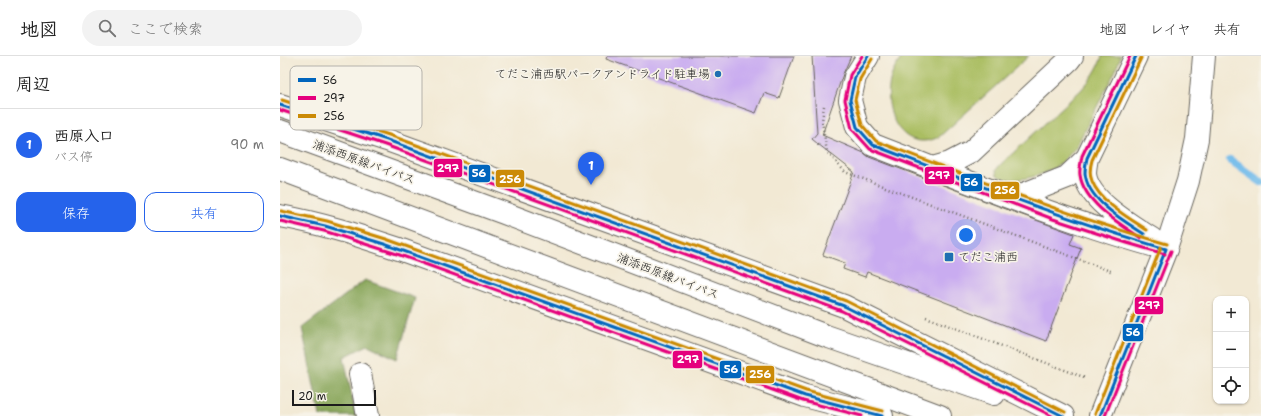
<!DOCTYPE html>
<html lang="ja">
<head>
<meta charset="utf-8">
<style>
	:root { --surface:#fff; --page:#f2f2f2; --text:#222; --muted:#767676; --line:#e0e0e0; --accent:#2563eb }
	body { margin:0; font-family:"Shantell Sans","Klee One",sans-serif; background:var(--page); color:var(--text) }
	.controls { position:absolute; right:12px; bottom:12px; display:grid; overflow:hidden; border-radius:8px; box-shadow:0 1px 3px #0004 }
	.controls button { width:36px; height:36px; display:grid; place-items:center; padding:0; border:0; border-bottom:1px solid var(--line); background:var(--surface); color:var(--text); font:20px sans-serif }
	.scale { position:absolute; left:12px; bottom:10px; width:84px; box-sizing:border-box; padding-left:4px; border:2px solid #1c1c1c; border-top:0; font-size:11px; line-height:14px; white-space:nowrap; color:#1c1c1c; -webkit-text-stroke:3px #f7f3e8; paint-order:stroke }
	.you { position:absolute; left:686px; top:179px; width:14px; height:14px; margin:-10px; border:3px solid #fff; border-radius:50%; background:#1a73e8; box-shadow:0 0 0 6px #1a73e833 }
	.badge { display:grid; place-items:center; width:26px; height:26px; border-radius:50%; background:var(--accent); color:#fff; font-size:13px; font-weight:700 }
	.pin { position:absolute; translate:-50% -33px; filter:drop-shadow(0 1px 2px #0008) }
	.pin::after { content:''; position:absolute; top:21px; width:14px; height:12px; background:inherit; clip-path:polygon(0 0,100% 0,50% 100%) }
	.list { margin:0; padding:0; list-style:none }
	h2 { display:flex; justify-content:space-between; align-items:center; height:52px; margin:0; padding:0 16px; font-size:17px }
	h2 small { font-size:13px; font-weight:400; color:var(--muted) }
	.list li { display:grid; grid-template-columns:26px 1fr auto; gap:12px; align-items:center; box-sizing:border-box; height:72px; padding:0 16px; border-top:1px solid var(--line) }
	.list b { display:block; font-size:15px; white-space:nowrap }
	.list p { margin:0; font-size:13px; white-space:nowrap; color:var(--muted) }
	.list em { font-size:13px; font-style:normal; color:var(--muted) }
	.actions { display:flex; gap:8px; padding:12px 16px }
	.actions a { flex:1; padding:9px 0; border:1px solid var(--accent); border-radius:12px; text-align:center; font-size:14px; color:var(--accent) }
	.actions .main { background:var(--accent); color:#fff }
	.icon { flex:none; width:22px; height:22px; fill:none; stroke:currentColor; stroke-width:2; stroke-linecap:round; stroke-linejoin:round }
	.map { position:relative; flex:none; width:981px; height:360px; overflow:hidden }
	header { display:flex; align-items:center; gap:24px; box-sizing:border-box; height:56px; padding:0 20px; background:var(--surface); border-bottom:1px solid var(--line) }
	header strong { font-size:19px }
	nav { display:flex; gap:22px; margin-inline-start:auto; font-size:14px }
	.search { width:280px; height:36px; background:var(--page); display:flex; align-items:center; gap:10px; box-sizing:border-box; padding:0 14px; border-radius:22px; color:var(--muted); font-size:15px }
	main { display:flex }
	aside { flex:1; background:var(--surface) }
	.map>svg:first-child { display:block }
	.green { fill:#aabe62; stroke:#636d3f }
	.forest { fill:#87a558; stroke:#52603a }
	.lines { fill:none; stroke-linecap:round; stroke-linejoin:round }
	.stream { stroke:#72bceb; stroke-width:8 }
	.building { fill:#c9acf0 }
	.minor-casing { stroke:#67645c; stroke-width:24 }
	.major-casing { stroke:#67645c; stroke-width:24 }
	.path { stroke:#67645c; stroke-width:2.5; stroke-dasharray:1 3; stroke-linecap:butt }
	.minor { stroke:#fff; stroke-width:22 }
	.major { stroke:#fff; stroke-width:22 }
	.bus-1-casing { stroke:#f7f3e8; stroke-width:6 }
	.bus-2-casing { stroke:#f7f3e8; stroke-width:6 }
	.bus-3-casing { stroke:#f7f3e8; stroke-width:6 }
	.bus-1 { stroke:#0065bd; stroke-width:3 }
	.bus-2 { stroke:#e5007d; stroke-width:3 }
	.bus-3 { stroke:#cb8a06; stroke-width:3 }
	.poi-dot { fill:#1f6fb2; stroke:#f7f3e8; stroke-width:1.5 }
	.labels { text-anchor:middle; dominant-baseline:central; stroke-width:3.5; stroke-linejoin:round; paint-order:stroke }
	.poi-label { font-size:12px; fill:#1c1c1c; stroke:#f7f3e8; text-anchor:end }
	.street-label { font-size:12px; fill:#1c1c1c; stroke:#f7f3e8 }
	.key { fill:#f7f3e8; stroke:#b5b2ab; stroke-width:1 }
	.key-label { font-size:11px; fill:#1c1c1c }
	.line-badge { stroke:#f7f3e8; stroke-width:1.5 }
	.badge-label { font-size:11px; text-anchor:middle; font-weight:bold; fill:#fff }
</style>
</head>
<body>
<header>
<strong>地図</strong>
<div class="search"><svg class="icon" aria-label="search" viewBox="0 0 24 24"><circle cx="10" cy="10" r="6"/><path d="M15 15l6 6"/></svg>ここで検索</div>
<nav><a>地図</a><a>レイヤ</a><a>共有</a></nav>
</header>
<main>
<aside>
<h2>周辺<small></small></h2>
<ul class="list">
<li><span class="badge">1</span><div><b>西原入口</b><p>バス停</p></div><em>90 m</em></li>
</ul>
<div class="actions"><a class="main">保存</a><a>共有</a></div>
</aside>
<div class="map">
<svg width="981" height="360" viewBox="0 0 981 360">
	<rect width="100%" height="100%" fill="#f7f3e8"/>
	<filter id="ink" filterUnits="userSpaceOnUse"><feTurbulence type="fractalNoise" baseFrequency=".025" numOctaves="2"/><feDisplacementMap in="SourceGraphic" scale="8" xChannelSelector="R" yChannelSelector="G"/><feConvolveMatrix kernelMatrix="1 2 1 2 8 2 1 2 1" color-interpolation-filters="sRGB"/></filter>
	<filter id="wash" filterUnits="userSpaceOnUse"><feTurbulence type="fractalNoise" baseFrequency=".012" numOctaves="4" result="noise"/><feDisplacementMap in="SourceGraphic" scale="16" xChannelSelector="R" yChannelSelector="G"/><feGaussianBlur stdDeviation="0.9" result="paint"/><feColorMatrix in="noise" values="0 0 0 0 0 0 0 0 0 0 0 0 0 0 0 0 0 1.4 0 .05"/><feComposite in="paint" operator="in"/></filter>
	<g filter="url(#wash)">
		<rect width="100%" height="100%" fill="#f2e9d4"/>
		<!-- green -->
		<path class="green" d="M 623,0 L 749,0 L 659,81 C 625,97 605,62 609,31 C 610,19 616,9 623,0 Z
			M 822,0 L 841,0 L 835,16 L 796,91 C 790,98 784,106 776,111 C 762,120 731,129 717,119 L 716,114 L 719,110 L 801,34 C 810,24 818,14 822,0 Z"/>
		<!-- forest -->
		<path class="forest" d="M 85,224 L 135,242 L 117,303 L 88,289 L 64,301 L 76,360 L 40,360 L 22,272 Z"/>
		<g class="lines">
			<!-- stream -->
			<path class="stream" d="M 950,104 L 981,126"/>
		</g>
		<g id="blocks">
			<!-- building -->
			<path class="building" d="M 327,0 L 514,0 L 499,42 L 484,37 L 476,57 L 326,3 Z
				M 532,0 L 571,0 L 563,18 L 542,79 L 584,97 L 589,101 L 734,156 L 794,178 L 790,188 L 801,192 L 766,285 L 587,216 L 585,221 L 563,213 L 565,207 L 543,199 L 574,116 L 538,88 L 538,90 L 538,88 L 532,83 L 537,77 Z"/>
		</g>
	</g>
	<g filter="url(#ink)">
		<use href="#blocks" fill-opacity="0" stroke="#67645c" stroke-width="1"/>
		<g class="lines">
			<defs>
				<path id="minor" d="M 588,0 L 575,21 L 570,44 L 577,71 L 593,89 C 690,126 786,166 886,193
					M 856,0 L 807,102 C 806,107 805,113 805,118 C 808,145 851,169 872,183
					M 652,112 L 670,107 L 691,96 L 789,4 L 792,0
					M 726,140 L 744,138 L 787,121 L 807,102
					M 80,318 L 88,360"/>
				<path id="major" d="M 0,49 L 107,84 L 564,250 L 783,360
					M 0,75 L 224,157 L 546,280 L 714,338
					M 0,113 L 660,360
					M 0,160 C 41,167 80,180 119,193 L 525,340 L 602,360
					M 820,360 L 886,193 L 908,125 L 917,83 L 924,0"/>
			</defs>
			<!-- minor casing -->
			<use href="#minor" class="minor-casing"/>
			<!-- major casing -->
			<use href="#major" class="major-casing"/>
			<!-- path -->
			<path class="path" d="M 544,50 L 542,65 L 547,96 L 565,116 L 833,216
				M 646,261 L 806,322"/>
			<!-- minor -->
			<use href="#minor" class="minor"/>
			<!-- major -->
			<use href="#major" class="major"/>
			<defs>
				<path id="bus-1" d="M 588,0 L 575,21 L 570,44 L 577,71 L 593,89 C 690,126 786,164 886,193
					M 856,0 L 807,102 C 806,107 805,112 805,117 C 807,144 844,165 864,178
					M 0,49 L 107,84 L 564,250 L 783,360
					M 0,160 L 45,170 L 104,188 L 525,340 L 602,360
					M 820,360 L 886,193"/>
				<path id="bus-2" d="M 582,0 L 570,19 L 565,44 L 572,73 L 590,93 L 773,163 L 847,187 L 885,198
					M 850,0 L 802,100 C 801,106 799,113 800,119 C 804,147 840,168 861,182
					M 0,54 L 105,89 L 562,255 L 772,360
					M 0,165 L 44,175 L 117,198 L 523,345 L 582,360
					M 825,360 L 891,195"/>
				<path id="bus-3" d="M 861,2 L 812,104 C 810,111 809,118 812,125 C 820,146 849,162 867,174
					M 592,3 L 580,23 L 575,44 L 582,69 L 596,85 C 692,122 788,160 887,188
					M 2,44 L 109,79 L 566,245 L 785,356
					M 1,155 L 47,165 L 106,183 L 526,335 L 603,355
					M 815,358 L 881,191"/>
			</defs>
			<!-- bus-1 casing -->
			<use href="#bus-1" class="bus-1-casing"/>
			<!-- bus-2 casing -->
			<use href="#bus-2" class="bus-2-casing"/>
			<!-- bus-3 casing -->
			<use href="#bus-3" class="bus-3-casing"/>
			<!-- bus-1 -->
			<use href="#bus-1" class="bus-1"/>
			<!-- bus-2 -->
			<use href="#bus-2" class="bus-2"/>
			<!-- bus-3 -->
			<use href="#bus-3" class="bus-3"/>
		</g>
	</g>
	<!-- markers -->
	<g class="poi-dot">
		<circle cx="438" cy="18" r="4"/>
		<rect x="664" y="196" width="10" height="10" rx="2"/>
	</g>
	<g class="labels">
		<!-- poi labels -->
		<g class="poi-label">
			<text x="430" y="18">てだこ浦西駅パークアンドライド駐車場</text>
			<text x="678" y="201" text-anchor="start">てだこ浦西</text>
		</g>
		<!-- street labels -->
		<g class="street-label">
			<text transform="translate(84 106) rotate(20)">浦添西原線バイパス</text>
			<text transform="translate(388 220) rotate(21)">浦添西原線バイパス</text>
		</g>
	</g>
	<!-- legend -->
	<rect x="10" y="10" width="132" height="64" rx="6" class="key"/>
	<rect x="18" y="22" width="18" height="4" fill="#0065bd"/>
	<rect x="18" y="40" width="18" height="4" fill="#e5007d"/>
	<rect x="18" y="58" width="18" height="4" fill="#cb8a06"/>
	<g class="key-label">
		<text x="43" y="28">56</text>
		<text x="43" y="46">297</text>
		<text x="43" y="64">256</text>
	</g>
	<g class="line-badge">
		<rect x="153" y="102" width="30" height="20" rx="4" fill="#e5007d"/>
		<rect x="188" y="108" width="23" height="19" rx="4" fill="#0065bd"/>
		<rect x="644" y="110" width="31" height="19" rx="4" fill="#e5007d"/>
		<rect x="215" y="113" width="30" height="19" rx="4" fill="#cb8a06"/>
		<rect x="680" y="117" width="23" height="19" rx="4" fill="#0065bd"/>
		<rect x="710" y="125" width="30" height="19" rx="4" fill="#cb8a06"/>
		<rect x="854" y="240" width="30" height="19" rx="4" fill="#e5007d"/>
		<rect x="842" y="267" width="22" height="19" rx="4" fill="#0065bd"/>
		<rect x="392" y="294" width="31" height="19" rx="4" fill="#e5007d"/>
		<rect x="439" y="304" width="23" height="19" rx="4" fill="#0065bd"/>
		<rect x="465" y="309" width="30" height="19" rx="4" fill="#cb8a06"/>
	</g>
	<g class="badge-label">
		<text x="168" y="116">297</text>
		<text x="199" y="121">56</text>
		<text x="659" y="123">297</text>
		<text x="230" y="127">256</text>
		<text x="691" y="130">56</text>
		<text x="725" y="138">256</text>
		<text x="869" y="253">297</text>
		<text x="853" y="280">56</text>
		<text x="408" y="307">297</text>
		<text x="451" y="317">56</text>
		<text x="480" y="322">256</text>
	</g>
</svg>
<div class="controls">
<button>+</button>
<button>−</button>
<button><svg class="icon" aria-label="locate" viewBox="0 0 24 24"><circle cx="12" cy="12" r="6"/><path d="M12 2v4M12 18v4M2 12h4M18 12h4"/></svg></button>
</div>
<div class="scale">20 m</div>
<div class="you"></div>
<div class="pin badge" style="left:311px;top:129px">1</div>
</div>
</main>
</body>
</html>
